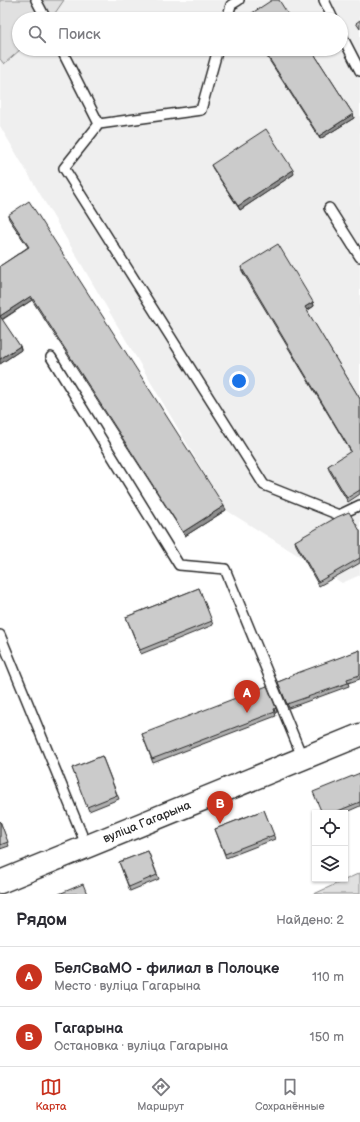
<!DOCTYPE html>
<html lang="ru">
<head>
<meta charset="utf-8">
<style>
	:root { --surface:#fff; --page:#f2f2f3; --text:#2b2b33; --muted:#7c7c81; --line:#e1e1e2; --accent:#c8321e }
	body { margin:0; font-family:"Balsamiq Sans",sans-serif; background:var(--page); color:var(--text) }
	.controls { position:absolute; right:12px; bottom:12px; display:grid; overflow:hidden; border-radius:0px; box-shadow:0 1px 3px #0004 }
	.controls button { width:36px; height:36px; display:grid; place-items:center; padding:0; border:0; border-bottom:1px solid var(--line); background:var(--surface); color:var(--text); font:20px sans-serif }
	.you { position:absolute; left:239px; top:381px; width:14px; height:14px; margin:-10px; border:3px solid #fff; border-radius:50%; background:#1a73e8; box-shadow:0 0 0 6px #1a73e833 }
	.badge { display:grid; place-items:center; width:26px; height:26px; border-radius:50%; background:var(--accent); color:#fff; font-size:13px; font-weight:700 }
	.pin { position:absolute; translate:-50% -33px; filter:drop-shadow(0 1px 2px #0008) }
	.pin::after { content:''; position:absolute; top:21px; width:14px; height:12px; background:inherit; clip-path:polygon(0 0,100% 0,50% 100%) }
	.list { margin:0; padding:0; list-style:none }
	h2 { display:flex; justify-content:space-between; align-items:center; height:52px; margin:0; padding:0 16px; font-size:17px }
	h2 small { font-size:13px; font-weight:400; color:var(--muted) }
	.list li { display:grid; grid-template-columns:26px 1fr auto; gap:12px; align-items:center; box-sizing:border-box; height:60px; padding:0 16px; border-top:1px solid var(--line) }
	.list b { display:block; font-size:15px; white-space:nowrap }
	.list p { margin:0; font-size:13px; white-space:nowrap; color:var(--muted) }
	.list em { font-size:13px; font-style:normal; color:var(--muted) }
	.icon { flex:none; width:22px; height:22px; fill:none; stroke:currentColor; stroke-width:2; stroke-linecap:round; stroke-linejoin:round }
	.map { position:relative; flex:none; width:360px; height:894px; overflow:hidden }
	.search { position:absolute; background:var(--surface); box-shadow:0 1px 3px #0004; left:12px; right:12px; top:12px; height:44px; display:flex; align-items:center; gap:10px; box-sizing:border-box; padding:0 14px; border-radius:22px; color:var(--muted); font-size:15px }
	.sheet { height:172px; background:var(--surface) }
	nav { display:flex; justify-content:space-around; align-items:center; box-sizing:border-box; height:56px; border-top:1px solid var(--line); background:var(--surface); font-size:11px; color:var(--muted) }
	nav a { display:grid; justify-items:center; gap:2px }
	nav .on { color:var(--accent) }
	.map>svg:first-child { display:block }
	.built { fill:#efefef; fill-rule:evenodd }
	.green { fill:#e0e0e0; stroke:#868686 }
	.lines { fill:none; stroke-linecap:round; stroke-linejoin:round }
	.service-casing { stroke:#2b2b2b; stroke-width:12 }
	.secondary-casing { stroke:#2b2b2b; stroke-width:25 }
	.service { stroke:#fff; stroke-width:9 }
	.secondary { stroke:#fff; stroke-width:22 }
	.wall { fill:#afafaf; stroke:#2b2b2b }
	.shaded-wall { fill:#8e8e8e; stroke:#2b2b2b }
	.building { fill:#cbcbcb; stroke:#2b2b2b }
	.labels { text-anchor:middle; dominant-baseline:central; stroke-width:4; stroke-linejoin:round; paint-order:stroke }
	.street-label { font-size:12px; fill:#2b2b2b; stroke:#fff }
</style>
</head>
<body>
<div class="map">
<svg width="360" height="894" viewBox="0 0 360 894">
	<rect width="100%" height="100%" fill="#fff"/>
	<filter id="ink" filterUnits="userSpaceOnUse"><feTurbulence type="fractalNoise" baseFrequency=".025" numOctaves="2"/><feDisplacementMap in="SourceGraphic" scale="8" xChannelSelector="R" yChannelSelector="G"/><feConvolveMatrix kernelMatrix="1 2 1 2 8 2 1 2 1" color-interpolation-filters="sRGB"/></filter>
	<g filter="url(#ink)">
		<!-- built -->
		<path class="built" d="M 0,0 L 360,0 L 360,575 L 342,583 L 226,510 L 0,126 ZM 19,19 L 341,19 L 341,49 L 19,49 Z"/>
		<!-- green -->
		<path class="green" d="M 0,0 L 64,0 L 51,19 L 19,19 L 19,49 L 21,49 L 4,64 L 0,59 Z
			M 360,873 L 360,894 L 314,894 Z"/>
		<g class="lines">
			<defs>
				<path id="service" d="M 36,0 L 46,19
					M 324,0 L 333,19
					M 227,19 L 231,5 L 239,0
					M 341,34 L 360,71
					M 61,49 L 99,124 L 64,168 L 264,485 L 339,515 L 360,505
					M 99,124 L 201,110 L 218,49
					M 329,208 L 360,257
					M 51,357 L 179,565 L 225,569 L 303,759
					M 0,635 L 87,847"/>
				<path id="secondary" d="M 0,882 L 360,735"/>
			</defs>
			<!-- service casing -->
			<use href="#service" class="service-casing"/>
			<!-- secondary casing -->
			<use href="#secondary" class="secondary-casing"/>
			<!-- service -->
			<use href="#service" class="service"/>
			<!-- secondary -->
			<use href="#secondary" class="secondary"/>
		</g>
		<!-- wall -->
		<path class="wall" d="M 262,49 L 311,49 L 353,114 L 354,118 L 320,139 Z
			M 211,165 L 294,174 L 240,210 L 213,169 Z
			M 8,215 L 226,510 L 185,536 L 32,300 L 2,320 L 20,346 L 21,350 L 0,364 L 0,266 L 28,247 L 9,219 Z
			M 241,267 L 313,302 L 314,306 L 307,311 L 360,399 L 360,494 L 348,502 L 329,470 L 328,466 L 351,452 L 242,271 Z
			M 360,531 L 360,563 L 319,586 L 296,545 L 295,541 Z
			M 199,588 L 213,625 L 141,654 L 126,617 Z
			M 360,650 L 360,679 L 348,683 L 349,686 L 289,708 L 278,682 Z
			M 276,708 L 277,712 L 275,713 L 276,716 L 153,763 L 142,734 Z
			M 102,756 L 119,799 L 89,811 L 72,768 Z
			M 360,773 L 360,806 L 344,813 L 322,813 Z
			M 264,810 L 275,839 L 226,858 L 215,829 Z
			M 0,821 L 9,846 L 0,849 Z
			M 148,851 L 159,879 L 130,891 L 119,862 Z"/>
		<!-- shaded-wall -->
		<path class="shaded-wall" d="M 353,114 L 354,118 L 320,139 L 319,136 Z
			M 293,170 L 294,174 L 240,210 L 238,206 Z
			M 31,296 L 32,300 L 1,320 L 0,316 Z
			M 313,302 L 314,306 L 306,311 L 305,307 Z
			M 20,346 L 21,350 L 0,364 L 0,359 Z
			M 224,506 L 226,510 L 185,536 L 183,532 Z"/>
		<!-- building -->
		<path class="building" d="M 272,0 L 279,0 L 291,19 L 243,19 Z
			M 360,20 L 360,29 L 356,23 Z
			M 263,49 L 311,49 L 353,114 L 319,136 Z
			M 266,129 L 293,170 L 238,206 L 211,165 Z
			M 29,201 L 224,506 L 183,532 L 31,296 L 0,316 L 0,266 L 29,247 L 8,215 Z
			M 278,244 L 313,302 L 305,307 L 360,399 L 360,490 L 347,498 L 328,466 L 351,451 L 241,267 Z
			M 0,316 L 20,346 L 0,359 Z
			M 349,512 L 360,531 L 360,558 L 318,582 L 295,541 L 337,517 Z
			M 199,588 L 212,621 L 140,650 L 126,617 Z
			M 360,650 L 360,675 L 347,679 L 348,683 L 287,704 L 278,682 L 290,677 L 289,676 Z
			M 267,686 L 276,708 L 274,709 L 275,712 L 152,759 L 142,734 Z
			M 102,756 L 117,795 L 87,807 L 72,768 Z
			M 360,773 L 360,802 L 333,813 L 322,813 L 313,792 Z
			M 264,810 L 274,835 L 225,854 L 215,829 Z
			M 0,821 L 8,842 L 0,845 Z
			M 148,851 L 157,875 L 129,887 L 119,862 Z
			M 83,884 L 87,894 L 59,894 Z"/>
	</g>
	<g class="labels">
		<!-- street labels -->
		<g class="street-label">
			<text transform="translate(147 822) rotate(-22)">вуліца Гагарына</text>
		</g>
	</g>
</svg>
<div class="controls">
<button><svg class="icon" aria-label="locate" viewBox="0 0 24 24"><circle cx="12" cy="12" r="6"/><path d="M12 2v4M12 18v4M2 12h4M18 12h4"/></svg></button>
<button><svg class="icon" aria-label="layers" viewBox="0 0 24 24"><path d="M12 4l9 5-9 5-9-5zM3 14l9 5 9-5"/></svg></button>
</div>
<div class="you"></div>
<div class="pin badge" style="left:247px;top:713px">A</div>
<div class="pin badge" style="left:220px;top:824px">B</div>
<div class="search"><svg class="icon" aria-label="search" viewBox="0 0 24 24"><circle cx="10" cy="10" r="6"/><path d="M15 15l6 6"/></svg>Поиск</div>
</div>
<section class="sheet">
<h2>Рядом<small>Найдено: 2</small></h2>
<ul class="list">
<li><span class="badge">A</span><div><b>БелСваМО - филиал в Полоцке</b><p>Место · вуліца Гагарына</p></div><em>110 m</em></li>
<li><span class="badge">B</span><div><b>Гагарына</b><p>Остановка · вуліца Гагарына</p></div><em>150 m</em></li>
</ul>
</section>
<nav>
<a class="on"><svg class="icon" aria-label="map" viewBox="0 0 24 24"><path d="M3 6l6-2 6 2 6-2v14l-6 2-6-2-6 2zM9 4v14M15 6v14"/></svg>Карта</a>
<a><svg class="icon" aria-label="directions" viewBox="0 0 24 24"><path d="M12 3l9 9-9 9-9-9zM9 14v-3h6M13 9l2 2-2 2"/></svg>Маршрут</a>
<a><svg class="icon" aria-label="saved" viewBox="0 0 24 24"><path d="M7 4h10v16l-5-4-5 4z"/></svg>Сохранённые</a>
</nav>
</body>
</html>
